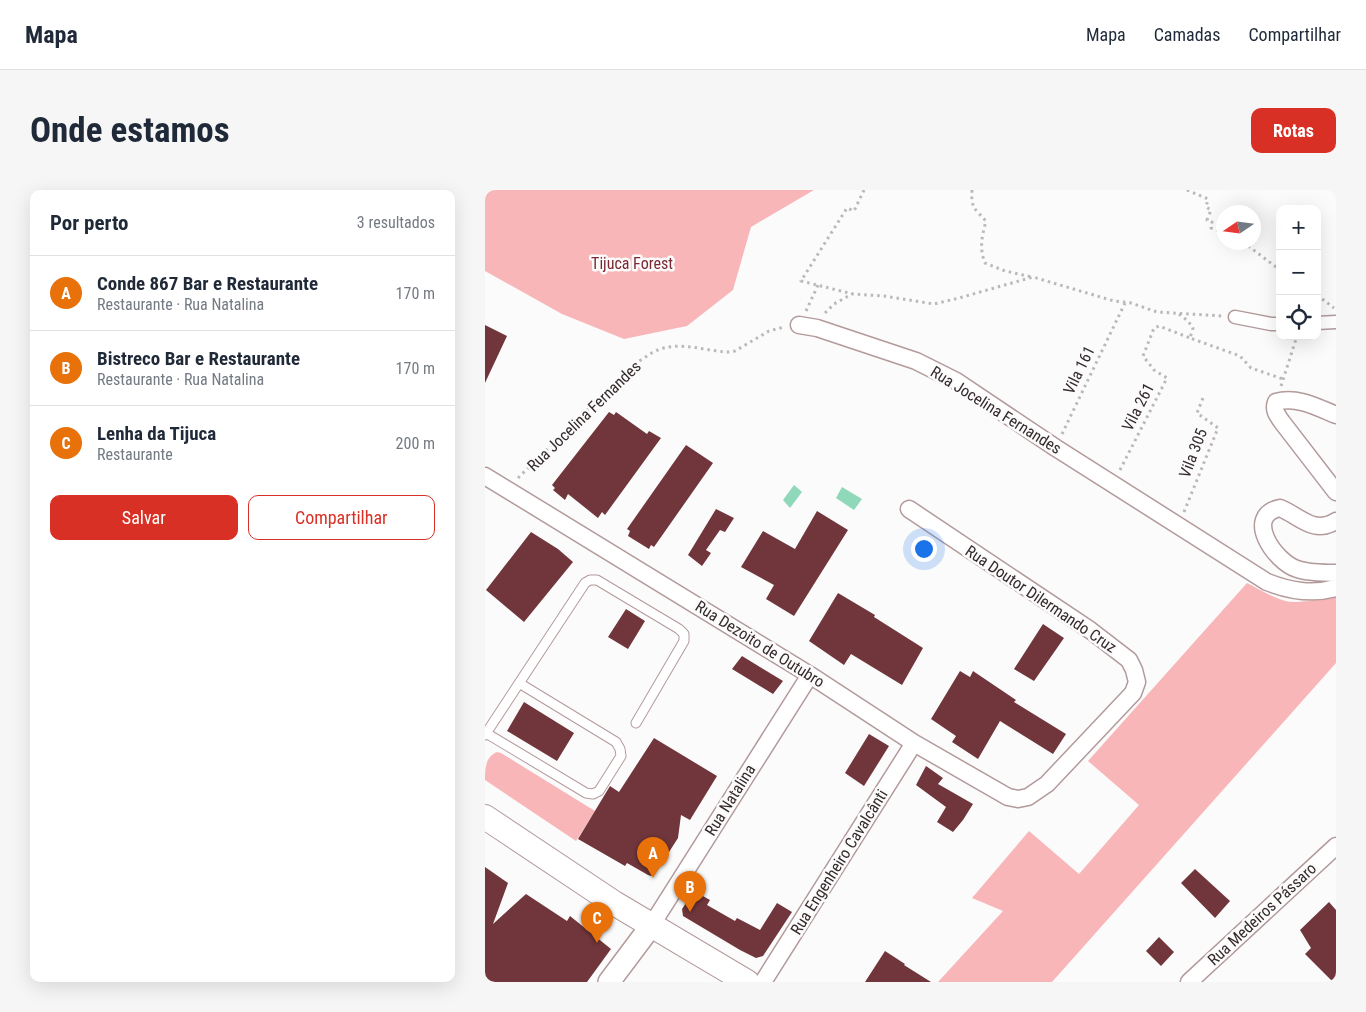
<!DOCTYPE html>
<html lang="pt">
<head>
<meta charset="utf-8">
<style>
	:root { --surface:#fff; --page:#f6f6f7; --text:#1f2937; --muted:#747a83; --line:#e0e1e3; --accent:#d93025 }
	body { margin:0; font-family:"Roboto Condensed",sans-serif; background:var(--page); color:var(--text) }
	.controls { position:absolute; right:15px; top:15px; display:grid; overflow:hidden; border-radius:10px; box-shadow:0 5px 20px #0002 }
	.controls button { width:45px; height:45px; display:grid; place-items:center; padding:0; border:0; border-bottom:1px solid var(--line); background:var(--surface); color:var(--text); font:25px sans-serif }
	.compass { position:absolute; left:731px; top:15px; width:45px; height:45px; border-radius:50%; background:var(--surface); box-shadow:0 5px 20px #0002; rotate:257deg }
	.you { position:absolute; left:438px; top:358px; width:18px; height:18px; margin:-12px; border:4px solid #fff; border-radius:50%; background:#1a73e8; box-shadow:0 0 0 8px #1a73e833 }
	.badge { display:grid; place-items:center; width:32px; height:32px; border-radius:50%; background:var(--accent); color:#fff; font-size:16px; font-weight:700 }
	.pin { position:absolute; translate:-50% -41px; filter:drop-shadow(0 1px 2px #0008) }
	.pin::after { content:''; position:absolute; top:26px; width:18px; height:15px; background:inherit; clip-path:polygon(0 0,100% 0,50% 100%) }
	.list { margin:0; padding:0; list-style:none }
	h2 { display:flex; justify-content:space-between; align-items:center; height:65px; margin:0; padding:0 20px; font-size:21px }
	h2 small { font-size:16px; font-weight:400; color:var(--muted) }
	.list li { display:grid; grid-template-columns:32px 1fr auto; gap:15px; align-items:center; box-sizing:border-box; height:75px; padding:0 20px; border-top:1px solid var(--line) }
	.list b { display:block; font-size:19px; white-space:nowrap }
	.list p { margin:0; font-size:16px; white-space:nowrap; color:var(--muted) }
	.list em { font-size:16px; font-style:normal; color:var(--muted) }
	.actions { display:flex; gap:10px; padding:15px 20px }
	.actions a { flex:1; padding:11px 0; border:1px solid var(--accent); border-radius:10px; text-align:center; font-size:18px; color:var(--accent) }
	.actions .main { background:var(--accent); color:#fff }
	.icon { flex:none; width:28px; height:28px; fill:none; stroke:currentColor; stroke-width:2; stroke-linecap:round; stroke-linejoin:round }
	.map { position:relative; flex:none; width:851px; height:792px; overflow:hidden; border-radius:10px }
	header { display:flex; align-items:center; gap:30px; box-sizing:border-box; height:70px; padding:0 25px; background:var(--surface); border-bottom:1px solid var(--line) }
	header strong { font-size:24px }
	nav { display:flex; gap:28px; margin-inline-start:auto; font-size:18px }
	.intro { display:flex; align-items:center; justify-content:space-between; box-sizing:border-box; height:120px; padding:0 30px }
	h1 { margin:0; font-size:35px }
	.button { padding:12px 22px; border-radius:10px; background:var(--accent); color:#fff; font-size:18px; font-weight:700 }
	main { display:flex; gap:30px; padding:0 30px }
	aside { flex:1; background:var(--surface); border-radius:10px; box-shadow:0 5px 20px #0002 }
	.map>svg:first-child { display:block }
	.green { fill:#f9b6b9 }
	.water { fill:#90d8ba }
	.building { fill:#70363b }
	.lines { fill:none; stroke-linecap:round; stroke-linejoin:round }
	.service-casing { stroke:#b39a9b; stroke-width:11 }
	.pedestrian-casing { stroke:#b39a9b; stroke-width:15 }
	.minor-casing { stroke:#b39a9b; stroke-width:19 }
	.tertiary-casing { stroke:#b39a9b; stroke-width:24 }
	.secondary-casing { stroke:#b39a9b; stroke-width:26 }
	.path { stroke:#bcb8b9; stroke-width:3; stroke-dasharray:2.5 4; stroke-linecap:butt }
	.service { stroke:#fff; stroke-width:9 }
	.pedestrian { stroke:#fff; stroke-width:12 }
	.minor { stroke:#fff; stroke-width:16 }
	.tertiary { stroke:#fff; stroke-width:21 }
	.secondary { stroke:#fff; stroke-width:24 }
	.labels { text-anchor:middle; dominant-baseline:central; stroke-width:5; stroke-linejoin:round; paint-order:stroke }
	.park-label { font-size:16px; fill:#7a2934; stroke:#fbfbfb }
	.street-label { font-size:16px; fill:#352a2b; stroke:#fbfbfb }
</style>
</head>
<body>
<header>
<strong>Mapa</strong>
<nav><a>Mapa</a><a>Camadas</a><a>Compartilhar</a></nav>
</header>
<div class="intro"><h1>Onde estamos</h1><a class="button">Rotas</a></div>
<main>
<aside>
<h2>Por perto<small>3 resultados</small></h2>
<ul class="list">
<li><span class="badge" style="background:#e8710a">A</span><div><b>Conde 867 Bar e Restaurante</b><p>Restaurante · Rua Natalina</p></div><em>170 m</em></li>
<li><span class="badge" style="background:#e8710a">B</span><div><b>Bistreco Bar e Restaurante</b><p>Restaurante · Rua Natalina</p></div><em>170 m</em></li>
<li><span class="badge" style="background:#e8710a">C</span><div><b>Lenha da Tijuca</b><p>Restaurante</p></div><em>200 m</em></li>
</ul>
<div class="actions"><a class="main">Salvar</a><a>Compartilhar</a></div>
</aside>
<div class="map">
<svg width="851" height="792" viewBox="0 0 851 792">
	<rect width="100%" height="100%" fill="#fbfbfb"/>
	<!-- green -->
	<path class="green" d="M 0,0 L 329,0 L 266,37 L 248,100 L 202,136 L 139,149 L 77,124 L 0,81 Z
		M 762,393 C 774,399 788,408 801,411 C 811,414 840,409 851,406 L 851,473 L 567,792 L 453,792 L 518,721 L 487,708 L 544,641 L 594,684 L 654,615 L 603,571 Z
		M 12,562 L 16,563 L 110,621 L 91,651 L 0,590 C 0,579 0,567 12,562 Z"/>
	<!-- water -->
	<path class="water" d="M 309,295 L 317,302 L 305,318 L 298,310 Z
		M 357,297 L 377,309 L 369,320 L 351,308 Z"/>
	<!-- building -->
	<path class="building" d="M 0,135 L 22,146 L 0,193 Z
		M 124,222 L 129,225 L 131,222 L 162,244 L 164,241 L 176,248 L 120,325 L 117,322 L 113,328 L 83,304 L 80,310 L 68,300 L 70,298 L 67,295 Z
		M 201,255 L 228,273 L 169,357 L 166,355 L 164,359 L 143,346 L 145,341 L 142,339 Z
		M 231,319 L 249,328 L 240,342 L 235,340 L 221,360 L 226,363 L 217,376 L 203,365 Z
		M 332,321 L 363,340 L 309,426 L 281,409 L 289,395 L 256,377 L 278,341 L 310,359 Z
		M 46,342 L 73,359 L 88,372 L 39,432 L 1,400 Z
		M 353,403 L 390,425 L 389,427 L 438,458 L 417,495 L 366,464 L 359,475 L 324,451 Z
		M 141,419 L 160,431 L 143,459 L 123,447 Z
		M 558,434 L 579,448 L 549,491 L 529,479 Z
		M 257,466 L 298,491 L 288,504 L 247,479 Z
		M 475,481 L 485,487 L 488,481 L 531,510 L 529,512 L 581,544 L 568,564 L 515,531 L 493,569 L 467,552 L 471,546 L 446,529 Z
		M 39,512 L 89,543 L 72,571 L 22,541 Z
		M 384,544 L 404,556 L 379,596 L 360,583 Z
		M 169,548 L 232,586 L 205,630 L 196,625 L 193,648 L 170,684 L 166,686 L 163,685 L 142,673 L 140,676 L 93,649 L 125,596 L 134,602 Z
		M 441,576 L 458,588 L 453,594 L 488,614 L 478,630 L 468,642 L 452,632 L 461,617 L 431,595 Z
		M 0,677 L 23,693 L 8,734 L 41,704 L 82,731 L 85,726 L 126,759 L 102,792 L 0,792 Z
		M 710,679 L 745,711 L 730,728 L 696,693 Z
		M 209,701 L 225,710 L 222,715 L 250,731 L 252,728 L 275,740 L 292,713 L 307,722 L 278,766 L 271,768 L 255,760 L 198,726 L 197,719 Z
		M 844,712 L 851,720 L 851,792 L 848,792 L 820,764 L 826,758 L 815,740 Z
		M 674,747 L 689,762 L 676,776 L 661,761 Z
		M 400,761 L 420,774 L 419,775 L 446,792 L 380,792 Z"/>
	<g class="lines">
		<defs>
			<path id="service" d="M 1,543 L 101,603 L 108,604 L 114,601 L 136,566 L 135,559 L 131,552 L 34,493
				M 0,545 L 100,393 L 105,390 L 112,390 L 194,439 L 199,444 L 199,451 L 151,533"/>
			<path id="pedestrian" d="M 750,127 L 786,134 L 795,134
				M 832,133 L 851,132"/>
			<path id="minor" d="M 314,135 L 332,138 L 431,171 L 471,191 L 571,258 L 782,392 C 805,401 827,405 851,398
				M 851,225 C 832,217 812,206 791,212 C 788,220 792,225 797,232 L 851,302
				M 0,286 L 325,485 L 429,553 L 523,607 L 533,609 L 543,607 L 562,594 L 648,503 L 652,492 L 649,480 L 644,470 L 605,440 L 424,319
				M 851,331 C 828,345 815,326 795,318 C 758,326 790,372 812,379 C 824,383 839,383 851,383
				M 166,736 L 325,485
				M 278,792 L 429,553
				M 704,792 L 851,656"/>
			<path id="tertiary" d="M 124,792 L 166,736"/>
			<path id="secondary" d="M 0,627 L 129,713 L 262,792"/>
		</defs>
		<!-- service casing -->
		<use href="#service" class="service-casing"/>
		<!-- pedestrian casing -->
		<use href="#pedestrian" class="pedestrian-casing"/>
		<!-- minor casing -->
		<use href="#minor" class="minor-casing"/>
		<!-- tertiary casing -->
		<use href="#tertiary" class="tertiary-casing"/>
		<!-- secondary casing -->
		<use href="#secondary" class="secondary-casing"/>
		<!-- path -->
		<path class="path" d="M 379,0 L 369,21 L 362,18 L 316,91 L 368,104 L 399,106 L 449,114 L 474,108 L 548,87 L 629,111 L 646,113 L 672,122 L 738,126
			M 487,0 C 486,18 489,18 501,31 C 497,46 494,58 500,73 L 520,81 L 547,87
			M 702,0 L 723,9 L 721,17 L 726,20 L 722,30 L 727,32 L 726,38 L 738,43
			M 758,52 L 795,80
			M 832,105 L 849,118
			M 321,121 L 333,95
			M 340,123 L 349,114 L 367,104
			M 694,124 L 703,131 L 708,138 L 705,148 L 755,166 L 766,178 L 798,189
			M 796,196 L 812,146
			M 577,244 L 640,113
			M 635,280 L 682,188 L 669,180 L 658,166 L 669,138 L 674,136 L 705,148
			M 33,288 L 149,174 C 157,170 165,163 173,160 C 195,151 220,161 243,162 L 250,161 L 284,141 L 299,137
			M 699,322 L 733,238 L 712,223 L 718,208"/>
		<!-- service -->
		<use href="#service" class="service"/>
		<!-- pedestrian -->
		<use href="#pedestrian" class="pedestrian"/>
		<!-- minor -->
		<use href="#minor" class="minor"/>
		<!-- tertiary -->
		<use href="#tertiary" class="tertiary"/>
		<!-- secondary -->
		<use href="#secondary" class="secondary"/>
	</g>
	<g class="labels">
		<!-- park labels -->
		<g class="park-label">
			<text x="147" y="73">Tijuca Forest</text>
		</g>
		<!-- street labels -->
		<g class="street-label">
			<text transform="translate(594 180) rotate(-64)">Vila 161</text>
			<text transform="translate(653 217) rotate(-63)">Vila 261</text>
			<text transform="translate(511 220) rotate(32)">Rua Jocelina Fernandes</text>
			<text transform="translate(99 226) rotate(-44)">Rua Jocelina Fernandes</text>
			<text transform="translate(708 263) rotate(-69)">Vila 305</text>
			<text transform="translate(556 409) rotate(34)">Rua Doutor Dilermando Cruz</text>
			<text transform="translate(275 454) rotate(32)">Rua Dezoito de Outubro</text>
			<text transform="translate(245 610) rotate(-58)">Rua Natalina</text>
			<text transform="translate(354 672) rotate(-58)">Rua Engenheiro Cavalcânti</text>
			<text transform="translate(777 724) rotate(-43)">Rua Medeiros Pássaro</text>
		</g>
	</g>
</svg>
<div class="controls">
<button>+</button>
<button>−</button>
<button><svg class="icon" aria-label="locate" viewBox="0 0 24 24"><circle cx="12" cy="12" r="6"/><path d="M12 2v4M12 18v4M2 12h4M18 12h4"/></svg></button>
</div>
<svg class="compass" viewBox="-18 -18 36 36"><path d="M0-13l5 13h-10z" fill="#e53935"/><path d="M0 13l5-13h-10z" fill="#747a83"/></svg>
<div class="you"></div>
<div class="pin badge" style="left:168px;top:688px;background:#e8710a">A</div>
<div class="pin badge" style="left:205px;top:722px;background:#e8710a">B</div>
<div class="pin badge" style="left:112px;top:753px;background:#e8710a">C</div>
</div>
</main>
</body>
</html>
